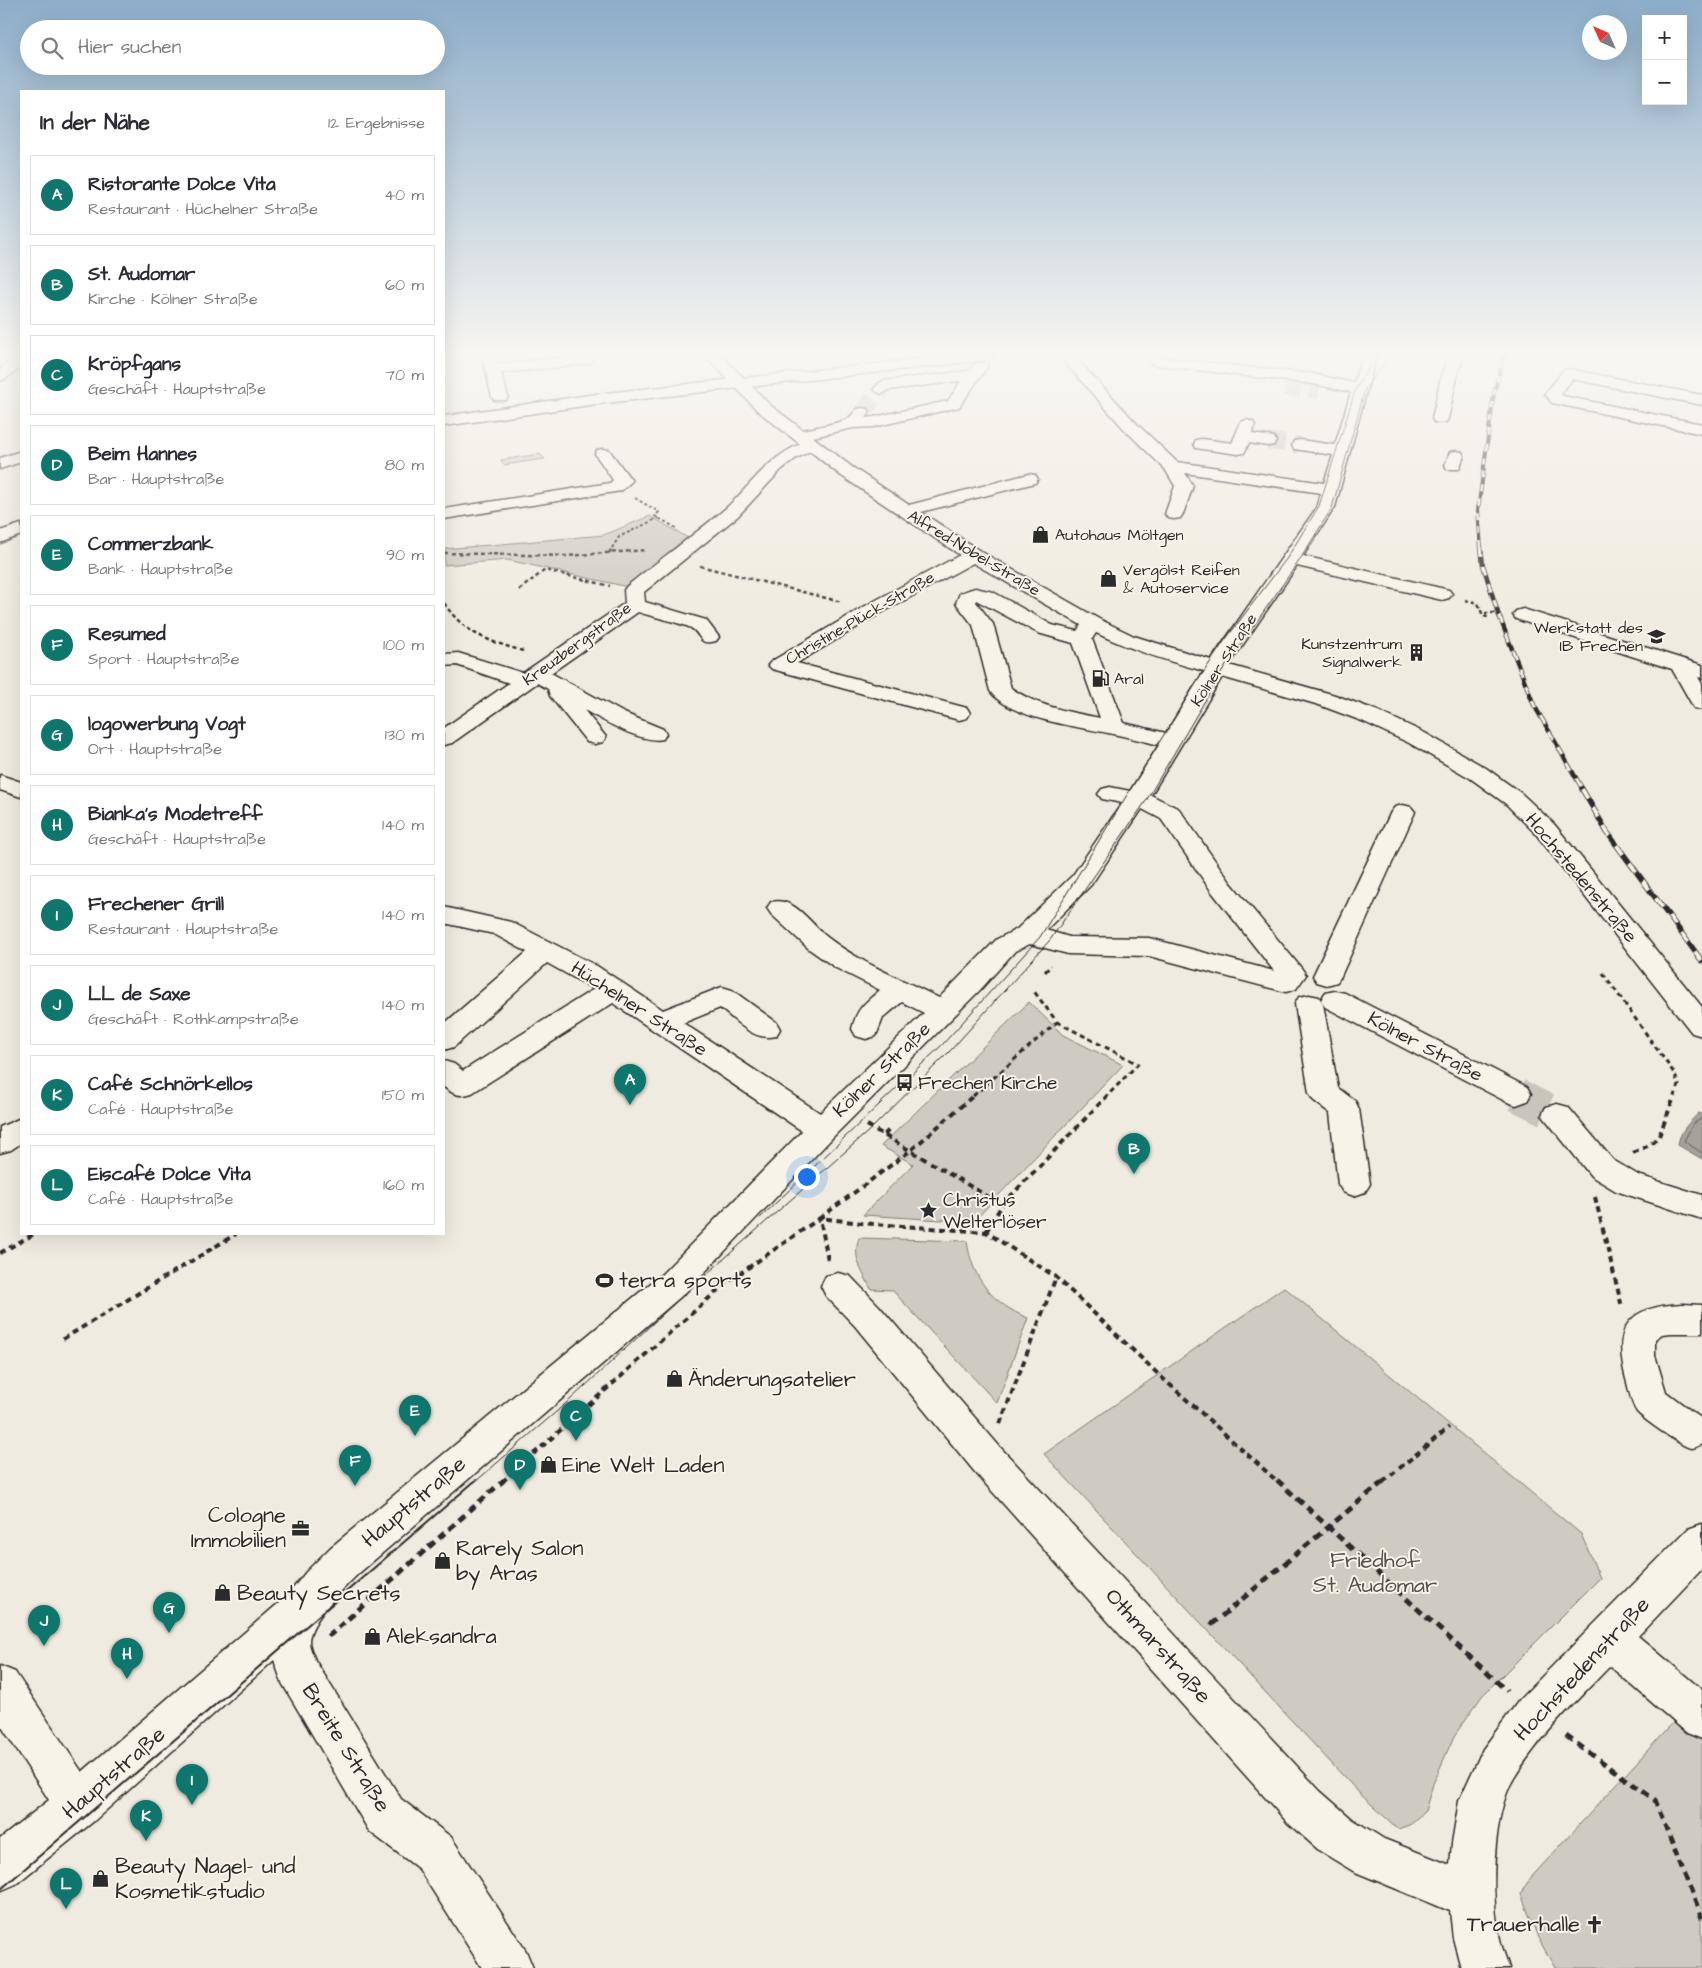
<!DOCTYPE html>
<html lang="de">
<head>
<meta charset="utf-8">
<style>
	:root { --surface:#fff; --page:#f7f7f7; --text:#2b2b33; --muted:#7c7c81; --line:#e1e1e2; --accent:#0f766e }
	body { margin:0; font-family:"Architects Daughter",sans-serif; background:var(--page); color:var(--text) }
	.controls { position:absolute; right:15px; top:15px; display:grid; overflow:hidden; border-radius:0px; box-shadow:0 5px 20px #0002 }
	.controls button { width:45px; height:45px; display:grid; place-items:center; padding:0; border:0; border-bottom:1px solid var(--line); background:var(--surface); color:var(--text); font:25px sans-serif }
	.compass { position:absolute; left:1582px; top:15px; width:45px; height:45px; border-radius:50%; background:var(--surface); box-shadow:0 5px 20px #0002; rotate:315deg }
	.you { position:absolute; left:806px; top:1176px; width:18px; height:18px; margin:-12px; border:4px solid #fff; border-radius:50%; background:#1a73e8; box-shadow:0 0 0 8px #1a73e833 }
	.badge { display:grid; place-items:center; width:32px; height:32px; border-radius:50%; background:var(--accent); color:#fff; font-size:16px; font-weight:700 }
	.pin { position:absolute; translate:-50% -41px; filter:drop-shadow(0 1px 2px #0008) }
	.pin::after { content:''; position:absolute; top:26px; width:18px; height:15px; background:inherit; clip-path:polygon(0 0,100% 0,50% 100%) }
	.list { margin:0; padding:0; list-style:none }
	h2 { display:flex; justify-content:space-between; align-items:center; height:65px; margin:0; padding:0 20px; font-size:21px }
	h2 small { font-size:16px; font-weight:400; color:var(--muted) }
	.list li { display:grid; grid-template-columns:32px 1fr auto; gap:15px; align-items:center; box-sizing:border-box; height:80px; margin:0 10px 10px; padding:0 10px; border:1px solid var(--line); border-radius:0px }
	.list b { display:block; font-size:19px; white-space:nowrap }
	.list p { margin:0; font-size:16px; white-space:nowrap; color:var(--muted) }
	.list em { font-size:16px; font-style:normal; color:var(--muted) }
	.icon { flex:none; width:28px; height:28px; fill:none; stroke:currentColor; stroke-width:2; stroke-linecap:round; stroke-linejoin:round }
	.map { position:relative; flex:none; width:1702px; height:1968px; overflow:hidden }
	.search { position:absolute; background:var(--surface); box-shadow:0 5px 20px #0002; left:20px; top:20px; width:425px; height:55px; display:flex; align-items:center; gap:12px; box-sizing:border-box; padding:0 18px; border-radius:28px; color:var(--muted); font-size:19px }
	.panel { position:absolute; background:var(--surface); box-shadow:0 5px 20px #0002; left:20px; top:90px; width:425px; height:1145px; border-radius:0px }
	.map>svg:first-child { display:block }
	.green { fill:#cfcbc2; stroke:#7d7b76 }
	.water { fill:#a4a29a; stroke:#74726e }
	.lines { fill:none; stroke-linecap:round; stroke-linejoin:round }
	.shore { stroke:#5b5b57; stroke-width:1 }
	.minor-tunnel-far2 { stroke:#c8c5bc; stroke-width:17; stroke-dasharray:17 8; stroke-linecap:butt }
	.minor-tunnel-far1 { stroke:#c8c5bc; stroke-width:26; stroke-dasharray:26 13; stroke-linecap:butt }
	.minor-tunnel { stroke:#c8c5bc; stroke-width:33; stroke-dasharray:33 17; stroke-linecap:butt }
	.minor-casing { stroke:#2b2b2b; stroke-width:3 }
	.major-casing { stroke:#2b2b2b; stroke-width:3 }
	.path-far4 { stroke:#2b2b2b; stroke-width:2; stroke-dasharray:3 2.5; stroke-linecap:butt }
	.path-far3 { stroke:#2b2b2b; stroke-width:2.5; stroke-dasharray:4 3; stroke-linecap:butt }
	.path-far2 { stroke:#2b2b2b; stroke-width:3; stroke-dasharray:5 4; stroke-linecap:butt }
	.path-far1 { stroke:#2b2b2b; stroke-width:4; stroke-dasharray:6 4.5; stroke-linecap:butt }
	.path { stroke:#2b2b2b; stroke-width:5; stroke-dasharray:8 5.5; stroke-linecap:butt }
	.minor { fill:#f7f3e8; fill-rule:evenodd }
	.major { fill:#f7f3e8; fill-rule:evenodd }
	.tram-far1 { stroke:#2b2b2b; stroke-width:1 }
	.tram { stroke:#2b2b2b; stroke-width:2 }
	.rail-far2-casing { stroke:#2b2b2b; stroke-width:4 }
	.rail-far1-casing { stroke:#2b2b2b; stroke-width:4.5 }
	.rail-casing { stroke:#2b2b2b; stroke-width:5.5 }
	.rail-far2 { stroke:#f7f3e8; stroke-width:2.5; stroke-dasharray:7; stroke-linecap:butt }
	.rail-far1 { stroke:#f7f3e8; stroke-width:3; stroke-dasharray:9; stroke-linecap:butt }
	.rail { stroke:#f7f3e8; stroke-width:4; stroke-dasharray:11; stroke-linecap:butt }
	.labels { text-anchor:middle; dominant-baseline:central; stroke-width:4; stroke-linejoin:round; paint-order:stroke }
	.far-poi-label { font-size:16px; fill:#2b2b2b; stroke:#f7f3e8; text-anchor:start }
	.far-street-label { font-size:16px; fill:#2b2b2b; stroke:#f7f3e8 }
	.street-label { font-size:19px; fill:#2b2b2b; stroke:#f7f3e8 }
	.poi-label { font-size:19px; fill:#2b2b2b; stroke:#f7f3e8; text-anchor:start }
	.near-poi-label { font-size:22px; fill:#2b2b2b; stroke:#f7f3e8; text-anchor:start }
	.near-street-label { font-size:22px; fill:#2b2b2b; stroke:#f7f3e8 }
	.near-park-label { font-size:22px; fill:#545351; stroke:#f7f3e8 }
</style>
</head>
<body>
<div class="map">
<svg width="1702" height="1968" viewBox="0 0 1702 1968">
	<rect width="100%" height="100%" fill="#efebe0"/>
	<filter id="ink" filterUnits="userSpaceOnUse"><feTurbulence type="fractalNoise" baseFrequency=".02" numOctaves="2"/><feDisplacementMap in="SourceGraphic" scale="10" xChannelSelector="R" yChannelSelector="G"/><feConvolveMatrix kernelMatrix="1 2 1 2 8 2 1 2 1" color-interpolation-filters="sRGB"/></filter>
	<g filter="url(#ink)">
		<!-- green -->
		<path class="green" d="M 540,454 L 545,459 L 504,465 L 501,460 Z
			M 650,516 L 688,538 L 628,587 L 508,560 L 444,565 L 444,549 L 604,535 Z
			M 1029,1002 L 1063,1035 L 1123,1065 L 973,1222 L 863,1215 L 913,1164 L 881,1146 Z
			M 859,1238 L 967,1241 C 972,1279 993,1304 1028,1318 L 997,1403 L 892,1290 L 871,1289 C 862,1270 852,1259 859,1238 Z
			M 1284,1287 L 1581,1534 L 1600,1578 L 1482,1696 L 1454,1736 L 1433,1784 L 1425,1811 L 1409,1825 L 1398,1829 L 1359,1793 L 1044,1454 Z
			M 1702,1691 L 1702,1968 L 1555,1968 L 1537,1936 L 1521,1894 L 1526,1883 Z"/>
		<!-- water -->
		<path class="water" d="M 1699,1113 L 1702,1114 L 1702,1159 L 1678,1145 C 1679,1132 1690,1121 1699,1113 Z"/>
		<g class="lines">
			<!-- shore -->
			<path class="shore" d="M 1702,1118 L 1693,1124 L 1684,1141 L 1702,1153"/>
			<!-- minor-tunnel-far2 -->
			<path class="minor-tunnel-far2" d="M 1284,387 L 1319,391
				M 862,412 L 882,389
				M 1268,441 L 1300,445"/>
			<!-- minor-tunnel-far1 -->
			<path class="minor-tunnel-far1" d="M 1516,1094 L 1520,1096"/>
			<!-- minor-tunnel -->
			<path class="minor-tunnel" d="M 1517,1095 L 1557,1115"/>
			<defs>
				<path id="minor" d="M 21,356 L 21,367 L 5,379 L 0,381 L 0,369 L 16,357 Z
					M 482,356 L 496,356 L 499,364 L 579,356 L 591,357 L 593,360 L 591,363 L 586,364 L 501,373 L 508,397 L 506,400 L 494,400 L 492,397 Z
					M 706,356 L 722,356 L 770,405 L 803,430 C 816,427 832,425 845,420 C 856,416 852,405 868,409 L 870,412 L 866,418 L 874,417 L 948,401 L 961,381 L 889,390 L 882,394 L 877,392 L 874,389 L 879,383 L 884,381 L 968,371 L 976,363 L 986,363 L 988,366 L 959,407 L 874,427 L 853,428 L 813,437 L 852,467 L 909,505 L 1029,474 L 1035,475 L 1038,479 L 1035,483 L 921,512 L 980,551 L 1099,619 L 1134,636 L 1211,660 L 1317,507 L 1321,493 L 1185,473 L 1193,486 L 1183,514 L 1180,518 L 1174,519 L 1168,518 L 1165,514 L 1175,486 L 1165,469 L 1125,430 L 1059,356 L 1074,356 L 1137,424 L 1177,462 L 1324,483 L 1333,455 L 1294,449 L 1292,445 L 1294,441 L 1300,440 L 1335,445 L 1351,392 L 1313,384 L 1156,365 L 1151,364 L 1149,361 L 1151,358 L 1156,357 L 1313,374 L 1354,383 L 1362,356 L 1376,356 L 1335,507 L 1303,556 L 1449,590 L 1452,594 L 1449,598 L 1442,600 L 1297,566 L 1229,665 L 1335,695 L 1378,711 L 1425,733 L 1486,768 L 1522,794 L 1554,824 L 1702,1007 L 1702,1036 L 1692,1033 L 1536,834 L 1506,804 L 1470,778 L 1409,743 L 1362,721 L 1319,705 L 1222,677 L 1151,795 L 1179,809 L 1230,882 L 1302,969 L 1306,975 L 1296,989 L 1286,992 L 1149,956 L 1068,954 L 1030,944 L 1015,951 L 980,990 L 833,1137 L 686,1292 L 358,1574 C 344,1588 310,1620 309,1641 C 309,1647 313,1655 315,1660 L 401,1799 L 451,1837 L 526,1951 L 533,1968 L 482,1968 L 419,1869 L 369,1831 L 282,1683 L 274,1660 L 94,1821 L 16,1884 L 0,1891 L 0,1839 L 49,1800 L 0,1724 L 0,1666 L 15,1672 L 82,1772 L 287,1596 L 306,1572 L 330,1548 L 662,1274 L 802,1131 L 613,1003 L 472,1093 C 460,1097 454,1095 444,1087 L 444,1061 L 454,1064 L 463,1071 L 594,989 L 547,963 L 454,1047 L 444,1050 L 444,1024 L 527,952 L 494,934 L 444,923 L 444,907 L 511,922 L 597,966 L 663,1010 L 722,987 L 732,990 L 776,1022 L 780,1029 L 776,1036 C 754,1042 737,1021 720,1008 L 683,1023 L 820,1113 L 924,1013 L 902,1002 L 883,1018 L 876,1036 L 866,1039 L 856,1036 L 852,1029 C 857,1008 864,1004 880,990 L 836,968 L 809,949 L 771,914 L 767,908 L 771,902 C 794,896 810,923 827,937 C 860,963 902,979 939,998 L 997,939 L 1017,929 L 1073,875 L 1122,803 L 1102,799 L 1098,794 L 1102,789 L 1110,787 L 1130,791 L 1159,745 C 1144,741 1128,737 1113,734 C 1081,727 1009,719 990,691 L 973,625 L 956,603 L 960,593 L 975,588 L 993,592 L 1052,625 L 1077,631 L 1081,625 L 973,563 L 881,613 L 797,663 L 967,708 L 970,713 L 967,718 L 959,720 L 772,669 L 768,665 L 772,661 L 867,605 L 960,555 L 840,475 L 810,451 L 795,459 L 781,470 L 738,516 L 644,592 L 645,602 L 706,620 L 719,637 L 716,641 C 697,646 703,635 691,628 C 682,623 650,616 638,612 L 551,673 L 624,713 L 663,729 L 666,734 L 663,739 C 642,744 603,720 584,710 L 606,737 L 603,742 L 595,744 L 587,742 L 550,696 L 548,689 L 537,683 L 452,743 L 444,745 L 444,728 L 509,683 L 457,665 L 444,666 L 444,654 L 458,653 L 523,673 L 625,603 L 624,590 L 627,586 C 659,560 693,536 725,509 C 752,485 765,460 800,444 L 758,411 ZM 976,600 L 1038,633 L 1073,643 L 1100,718 C 1068,712 1037,706 1011,688 L 993,624 L 976,602 ZM 1096,633 C 1131,650 1167,661 1204,671 L 1166,733 L 1124,723 L 1092,639 ZM 1142,809 L 1161,819 L 1212,892 L 1274,971 L 1149,938 L 1069,937 L 1046,930 L 1091,885 Z
					M 1450,356 L 1464,356 L 1458,372 L 1448,419 L 1446,422 L 1434,422 L 1432,419 L 1442,372 Z
					M 1568,369 L 1702,395 L 1702,405 L 1572,379 L 1561,394 L 1563,396 L 1702,424 L 1702,434 L 1552,403 L 1545,394 L 1563,371 Z
					M 1247,420 L 1253,422 L 1255,425 L 1252,434 L 1274,437 L 1276,441 L 1274,445 L 1268,446 L 1249,443 L 1244,453 L 1238,454 L 1202,449 L 1196,448 L 1194,444 L 1196,440 L 1202,439 L 1232,443 L 1241,422 Z
					M 603,449 L 609,450 L 632,481 L 621,491 L 444,519 L 444,509 L 610,483 L 613,480 L 595,454 L 597,450 Z
					M 21,451 L 21,462 L 0,469 L 0,458 Z
					M 1456,451 L 1462,452 L 1464,456 L 1459,469 L 1447,469 L 1445,465 L 1450,452 Z
					M 1523,609 L 1702,665 L 1702,678 L 1698,677 L 1702,684 L 1702,710 L 1694,708 L 1672,669 L 1516,619 L 1513,615 L 1516,611 Z
					M 0,775 L 21,782 L 21,797 L 0,790 Z
					M 1403,805 L 1411,807 L 1415,812 L 1341,976 L 1337,982 L 1327,985 L 1317,982 L 1313,976 L 1391,812 L 1395,807 Z
					M 1335,991 L 1345,993 L 1527,1087 L 1531,1094 L 1527,1101 L 1516,1105 L 1505,1101 L 1325,1007 L 1321,1000 L 1325,993 Z
					M 1309,995 L 1319,997 L 1323,1004 L 1338,1088 L 1355,1101 L 1359,1109 L 1370,1184 L 1365,1192 L 1354,1196 L 1343,1192 L 1338,1184 L 1330,1113 L 1313,1100 L 1309,1093 L 1295,1004 L 1299,997 Z
					M 1557,1104 L 1568,1107 L 1613,1160 L 1638,1175 L 1702,1195 L 1702,1219 L 1616,1191 L 1591,1176 L 1542,1115 L 1546,1107 Z
					M 21,1118 L 21,1143 L 11,1150 L 0,1153 L 0,1127 Z
					M 838,1273 L 850,1276 L 879,1306 L 1000,1447 L 1320,1791 L 1352,1819 L 1384,1839 L 1450,1865 L 1452,1843 L 1459,1801 L 1483,1749 L 1520,1699 L 1688,1529 L 1702,1524 L 1702,1569 L 1638,1636 L 1702,1690 L 1702,1739 L 1687,1733 L 1610,1666 C 1576,1701 1540,1736 1514,1778 C 1492,1814 1490,1898 1500,1939 C 1502,1949 1506,1958 1509,1968 L 1461,1968 L 1453,1938 L 1450,1911 L 1353,1871 L 1320,1851 L 1288,1823 L 974,1471 L 855,1326 L 826,1296 L 821,1286 L 826,1276 Z
					M 1683,1304 L 1702,1305 L 1702,1333 L 1671,1333 L 1662,1334 L 1655,1339 L 1655,1355 L 1666,1392 L 1702,1419 L 1702,1444 C 1699,1445 1694,1448 1691,1448 C 1683,1447 1643,1419 1637,1412 C 1631,1404 1629,1389 1626,1379 C 1612,1327 1628,1306 1683,1304 Z"/>
				<path id="major" d="M 945,356 L 994,356 L 992,359 L 987,360 L 597,404 L 444,426 L 444,416 L 597,394 Z
					M 21,524 L 21,535 L 0,543 L 0,531 Z"/>
			</defs>
			<!-- minor casing -->
			<use href="#minor" class="minor-casing"/>
			<!-- major casing -->
			<use href="#major" class="major-casing"/>
			<!-- path-far4 -->
			<path class="path-far4" d="M 635,498 L 659,512 L 655,516 L 676,528
				M 612,548 L 619,537 L 658,518"/>
			<!-- path-far3 -->
			<path class="path-far3" d="M 444,553 L 566,556 L 646,550
				M 609,553 L 613,547
				M 700,566 L 842,602
				M 519,590 L 545,570 L 610,586
				M 1465,600 L 1478,603 L 1483,616 L 1488,617 L 1486,613 L 1499,613
				M 444,603 C 466,636 490,641 526,652"/>
			<!-- path-far2 -->
			<path class="path-far2" d="M 1045,972 L 1051,965
				M 1603,973 L 1674,1073 L 1679,1085 L 1675,1096
				M 1057,1022 L 1138,1064 L 1107,1096
				M 973,1096 L 1057,1022 L 1033,990"/>
			<!-- path-far1 -->
			<path class="path-far1" d="M 867,1125 L 1002,1205
				M 884,1135 L 890,1129
				M 1633,1153 L 1651,1144 L 1659,1136 L 1675,1095
				M 1595,1197 L 1622,1307
				M 986,1232 L 1002,1205 L 1108,1095
				M 0,1253 L 34,1234
				M 828,1260 L 820,1218 L 910,1151 L 974,1095
				M 63,1339 L 236,1234
				M 1000,1424 L 1056,1277
				M 502,1482 L 726,1283 L 820,1218 L 861,1223 L 986,1232 L 1056,1277 L 1158,1374 L 1278,1482
				M 1383,1482 L 1449,1427"/>
			<!-- path -->
			<path class="path" d="M 1277,1480 L 1507,1691
				M 1211,1625 L 1385,1480
				M 328,1633 L 330,1635 L 504,1480
				M 1566,1736 L 1655,1800 L 1702,1918"/>
			<!-- minor -->
			<use href="#minor" class="minor"/>
			<!-- major -->
			<use href="#major" class="major"/>
			<!-- tram-far1 -->
			<path class="tram-far1" d="M 760,1218 L 942,1045 L 1040,937 L 1187,697 L 1225,640 L 1287,558 L 1319,506 L 1356,388 L 1376,356
				M 475,1482 L 571,1399 L 691,1288 L 872,1128 L 950,1051 L 1050,940 L 1146,801 L 1223,670 L 1299,561 L 1332,508 L 1365,389 L 1389,356"/>
			<!-- tram -->
			<path class="tram" d="M 0,1890 L 476,1480"/>
			<defs>
				<path id="rail-far2" d="M 1481,548 L 1478,510 L 1494,393 L 1504,356"/>
				<path id="rail-far1" d="M 1481,547 L 1483,565 L 1498,613 L 1534,705 L 1583,790"/>
				<path id="rail" d="M 1582,789 L 1607,832 L 1702,961"/>
			</defs>
			<!-- rail-far2 casing -->
			<use href="#rail-far2" class="rail-far2-casing"/>
			<!-- rail-far1 casing -->
			<use href="#rail-far1" class="rail-far1-casing"/>
			<!-- rail casing -->
			<use href="#rail" class="rail-casing"/>
			<!-- rail-far2 -->
			<use href="#rail-far2" class="rail-far2"/>
			<!-- rail-far1 -->
			<use href="#rail-far1" class="rail-far1"/>
			<!-- rail -->
			<use href="#rail" class="rail"/>
		</g>
	</g>
	<!-- sky -->
	<linearGradient id="sky" x2="0" y2="1"><stop stop-color="#8dadc9"/><stop offset="0.56" stop-color="#f8f6f1"/><stop offset="1" stop-color="#f8f6f1" stop-opacity="0"/></linearGradient>
	<rect width="1702" height="632" fill="url(#sky)"/>
	<!-- icons -->
	<defs>
		<symbol id="shop-bare" viewBox="-9 -9 18 18"><path d="M-5-2.5h2.3a2.7 3.5 0 0 1 5.4 0H5L5.5 6h-11ZM-1.5-2.5h3a1.5 2.3 0 0 0-3 0Z" fill="#2b2b2b" stroke="#f7f3e8" stroke-width="2.5" paint-order="stroke"/></symbol>
		<symbol id="school-bare" viewBox="-9 -9 18 18"><path d="M0-5L7-2L0 1L-7-2ZM-4 1L0 2.5L4 1V4Q0 6-4 4Z" fill="#2b2b2b" stroke="#f7f3e8" stroke-width="2.5" paint-order="stroke"/></symbol>
		<symbol id="building-bare" viewBox="-9 -9 18 18"><path d="M-4-6H4V6H1V3H-1V6H-4ZM-2.5-4.3h1.7v1.8h-1.7ZM.8-4.3h1.7v1.8H.8ZM-2.5-1h1.7V.8h-1.7ZM.8-1h1.7V.8H.8Z" fill="#2b2b2b" stroke="#f7f3e8" stroke-width="2.5" paint-order="stroke"/></symbol>
		<symbol id="fuel-bare" viewBox="-9 -9 18 18"><path d="M-5.5-6h7V0h2V4h1.3V-2.5L3-4.5l.8-.8L6-3V5H2.5V1h-1V6h-7ZM-4.2-4.7v3.2H.2V-4.7Z" fill="#2b2b2b" stroke="#f7f3e8" stroke-width="2.5" paint-order="stroke"/></symbol>
		<symbol id="bus-bare" viewBox="-9 -9 18 18"><path d="M-5-6H5V4H4V6H2V4H-2V6H-4V4H-5ZM-3.5-4V0h7V-4ZM-3.5 1.2v1.5H-2V1.2ZM2 1.2v1.5H3.5V1.2Z" fill="#2b2b2b" stroke="#f7f3e8" stroke-width="2.5" paint-order="stroke"/></symbol>
		<symbol id="sight-bare" viewBox="-9 -9 18 18"><path d="M0-6L1.8-2.2L6-1.7L2.9 1.2L3.7 5.4L0 3.3L-3.7 5.4L-2.9 1.2L-6-1.7L-1.8-2.2Z" fill="#2b2b2b" stroke="#f7f3e8" stroke-width="2.5" paint-order="stroke"/></symbol>
		<symbol id="stadium-bare" viewBox="-9 -9 18 18"><path d="M0-5a6.5 5 0 1 0 0 10a6.5 5 0 1 0 0-10ZM-3.5-1.8h7v3.6h-7Z" fill="#2b2b2b" stroke="#f7f3e8" stroke-width="2.5" paint-order="stroke"/></symbol>
		<symbol id="office-bare" viewBox="-9 -9 18 18"><path d="M-6-3h4V-5.5h4V-3h4V5H-6ZM-1-4.5V-3h2v-1.5ZM-6 0V1H6V0Z" fill="#2b2b2b" stroke="#f7f3e8" stroke-width="2.5" paint-order="stroke"/></symbol>
		<symbol id="church-bare" viewBox="-9 -9 18 18"><path d="M-1.2-6h2.4v3.5h3.3v2.4h-3.3V6h-2.4V-.1h-3.3v-2.4h3.3Z" fill="#2b2b2b" stroke="#f7f3e8" stroke-width="2.5" paint-order="stroke"/></symbol>
	</defs>
	<g fill-rule="evenodd">
		<use href="#shop-bare" x="1028" y="522" width="25" height="25"/>
		<use href="#shop-bare" x="1096" y="566" width="25" height="25"/>
		<use href="#school-bare" x="1644" y="624" width="25" height="25"/>
		<use href="#building-bare" x="1404" y="640" width="25" height="25"/>
		<use href="#fuel-bare" x="1088" y="666" width="25" height="25"/>
		<use href="#bus-bare" x="892" y="1070" width="25" height="25"/>
		<use href="#sight-bare" x="916" y="1198" width="25" height="25"/>
		<use href="#stadium-bare" x="592" y="1268" width="25" height="25"/>
		<use href="#shop-bare" x="662" y="1366" width="25" height="25"/>
		<use href="#shop-bare" x="536" y="1452" width="25" height="25"/>
		<use href="#office-bare" x="288" y="1516" width="25" height="25"/>
		<use href="#shop-bare" x="430" y="1548" width="25" height="25"/>
		<use href="#shop-bare" x="210" y="1580" width="25" height="25"/>
		<use href="#shop-bare" x="360" y="1624" width="25" height="25"/>
		<use href="#shop-bare" x="88" y="1866" width="25" height="25"/>
		<use href="#church-bare" x="1582" y="1912" width="25" height="25"/>
	</g>
	<g class="labels">
		<!-- far-poi labels -->
		<g class="far-poi-label">
			<text x="1055" y="535">Autohaus Möltgen</text>
			<text x="1123" y="570">Vergölst Reifen<tspan x="1123" dy="18">&amp; Autoservice</tspan></text>
			<text x="1643" y="628" text-anchor="end">Werkstatt des<tspan x="1643" dy="18">IB Frechen</tspan></text>
			<text x="1402" y="644" text-anchor="end">Kunstzentrum<tspan x="1402" dy="18">Signalwerk</tspan></text>
			<text x="1114" y="679">Aral</text>
		</g>
		<!-- far-street labels -->
		<g class="far-street-label">
			<text transform="translate(974 553) rotate(31)">Alfred-Nobel-Straße</text>
			<text transform="translate(860 618) rotate(-30)">Christine-Plück-Straße</text>
			<text transform="translate(577 644) rotate(-36)">Kreuzbergstraße</text>
			<text transform="translate(1224 660) rotate(-57)">Kölner Straße</text>
		</g>
		<!-- street labels -->
		<g class="street-label">
			<text transform="translate(1581 878) rotate(50)">Hochstedenstraße</text>
			<text transform="translate(639 1009) rotate(33)">Hüchelner Straße</text>
			<text transform="translate(1425 1047) rotate(28)">Kölner Straße</text>
			<text transform="translate(882 1070) rotate(-44)">Kölner Straße</text>
		</g>
		<!-- poi labels -->
		<g class="poi-label">
			<text x="918" y="1083">Frechen Kirche</text>
			<text x="943" y="1200">Christus<tspan x="943" dy="22">Welterlöser</tspan></text>
		</g>
		<!-- near-poi labels -->
		<g class="near-poi-label">
			<text x="619" y="1280">terra sports</text>
			<text x="688" y="1379">Änderungsatelier</text>
			<text x="562" y="1465">Eine Welt Laden</text>
			<text x="286" y="1515" text-anchor="end">Cologne<tspan x="286" dy="25">Immobilien</tspan></text>
			<text x="456" y="1548">Rarely Salon<tspan x="456" dy="25">by Aras</tspan></text>
			<text x="237" y="1593">Beauty Secrets</text>
			<text x="386" y="1636">Aleksandra</text>
			<text x="115" y="1866">Beauty Nagel- und<tspan x="115" dy="25">Kosmetikstudio</tspan></text>
			<text x="1580" y="1924" text-anchor="end">Trauerhalle</text>
		</g>
		<!-- near-street labels -->
		<g class="near-street-label">
			<text transform="translate(414 1502) rotate(-40)">Hauptstraße</text>
			<text transform="translate(1158 1646) rotate(48)">Othmarstraße</text>
			<text transform="translate(1582 1669) rotate(-47)">Hochstedenstraße</text>
			<text transform="translate(346 1748) rotate(58)">Breite Straße</text>
			<text transform="translate(114 1773) rotate(-41)">Hauptstraße</text>
		</g>
		<!-- near-park labels -->
		<g class="near-park-label">
			<text x="1375" y="1560">Friedhof<tspan x="1375" dy="25">St. Audomar</tspan></text>
		</g>
	</g>
</svg>
<div class="controls">
<button>+</button>
<button>−</button>
</div>
<svg class="compass" viewBox="-18 -18 36 36"><path d="M0-13l5 13h-10z" fill="#e53935"/><path d="M0 13l5-13h-10z" fill="#7c7c81"/></svg>
<div class="you"></div>
<div class="pin badge" style="left:630px;top:1105px">A</div>
<div class="pin badge" style="left:1134px;top:1174px">B</div>
<div class="pin badge" style="left:576px;top:1441px">C</div>
<div class="pin badge" style="left:520px;top:1490px">D</div>
<div class="pin badge" style="left:415px;top:1436px">E</div>
<div class="pin badge" style="left:355px;top:1486px">F</div>
<div class="pin badge" style="left:169px;top:1633px">G</div>
<div class="pin badge" style="left:127px;top:1679px">H</div>
<div class="pin badge" style="left:192px;top:1805px">I</div>
<div class="pin badge" style="left:44px;top:1646px">J</div>
<div class="pin badge" style="left:146px;top:1841px">K</div>
<div class="pin badge" style="left:66px;top:1909px">L</div>
<div class="search"><svg class="icon" aria-label="search" viewBox="0 0 24 24"><circle cx="10" cy="10" r="6"/><path d="M15 15l6 6"/></svg>Hier suchen</div>
<section class="panel">
<h2>In der Nähe<small>12 Ergebnisse</small></h2>
<ul class="list">
<li><span class="badge">A</span><div><b>Ristorante Dolce Vita</b><p>Restaurant · Hüchelner Straße</p></div><em>40 m</em></li>
<li><span class="badge">B</span><div><b>St. Audomar</b><p>Kirche · Kölner Straße</p></div><em>60 m</em></li>
<li><span class="badge">C</span><div><b>Kröpfgans</b><p>Geschäft · Hauptstraße</p></div><em>70 m</em></li>
<li><span class="badge">D</span><div><b>Beim Hannes</b><p>Bar · Hauptstraße</p></div><em>80 m</em></li>
<li><span class="badge">E</span><div><b>Commerzbank</b><p>Bank · Hauptstraße</p></div><em>90 m</em></li>
<li><span class="badge">F</span><div><b>Resumed</b><p>Sport · Hauptstraße</p></div><em>100 m</em></li>
<li><span class="badge">G</span><div><b>logowerbung Vogt</b><p>Ort · Hauptstraße</p></div><em>130 m</em></li>
<li><span class="badge">H</span><div><b>Bianka's Modetreff</b><p>Geschäft · Hauptstraße</p></div><em>140 m</em></li>
<li><span class="badge">I</span><div><b>Frechener Grill</b><p>Restaurant · Hauptstraße</p></div><em>140 m</em></li>
<li><span class="badge">J</span><div><b>LL de Saxe</b><p>Geschäft · Rothkampstraße</p></div><em>140 m</em></li>
<li><span class="badge">K</span><div><b>Café Schnörkellos</b><p>Café · Hauptstraße</p></div><em>150 m</em></li>
<li><span class="badge">L</span><div><b>Eiscafé Dolce Vita</b><p>Café · Hauptstraße</p></div><em>160 m</em></li>
</ul>
</section>
</div>
</body>
</html>
